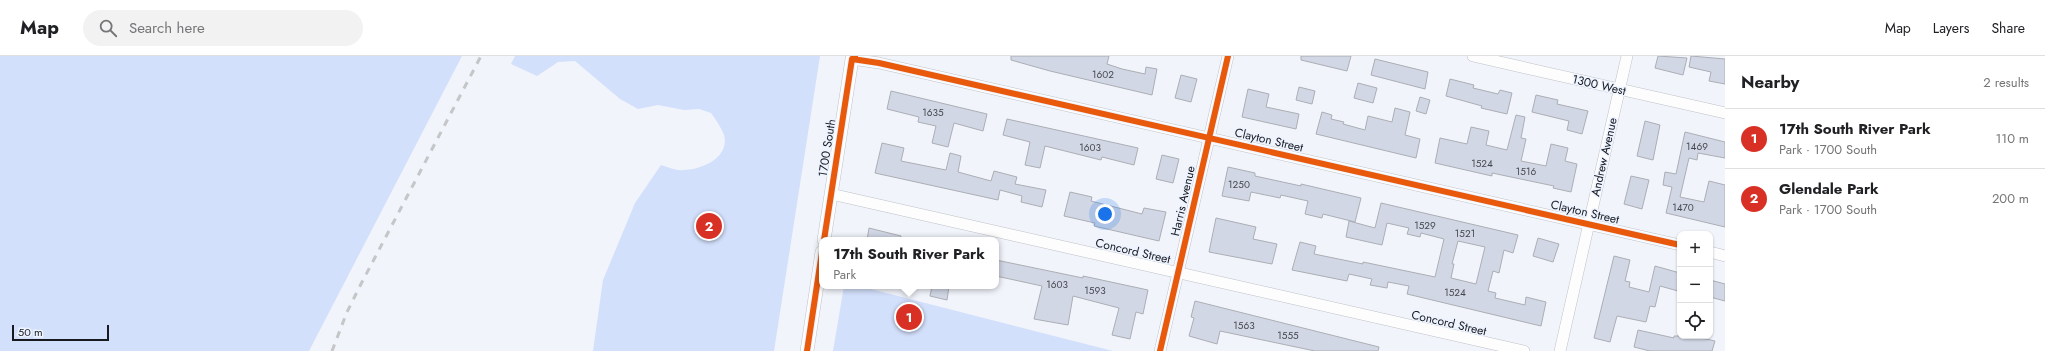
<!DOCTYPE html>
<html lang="en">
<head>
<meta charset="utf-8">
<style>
	:root { --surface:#fff; --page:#f2f2f2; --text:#202124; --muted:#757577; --line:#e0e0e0; --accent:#d93025 }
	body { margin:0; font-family:Jost,sans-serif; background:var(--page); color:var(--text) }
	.controls { position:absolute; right:12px; bottom:12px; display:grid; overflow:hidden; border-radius:8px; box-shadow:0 1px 3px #0004 }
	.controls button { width:36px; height:36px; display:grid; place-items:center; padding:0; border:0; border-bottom:1px solid var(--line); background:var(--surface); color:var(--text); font:20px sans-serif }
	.scale { position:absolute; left:12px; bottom:10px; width:97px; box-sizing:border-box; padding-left:4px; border:2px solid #171a1f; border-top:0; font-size:11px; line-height:14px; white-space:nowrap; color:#171a1f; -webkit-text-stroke:3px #edf3ff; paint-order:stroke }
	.you { position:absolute; left:1105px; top:158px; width:14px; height:14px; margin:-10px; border:3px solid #fff; border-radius:50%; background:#1a73e8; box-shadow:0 0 0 6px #1a73e833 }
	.badge { display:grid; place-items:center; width:26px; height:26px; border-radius:50%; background:var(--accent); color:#fff; font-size:13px; font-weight:700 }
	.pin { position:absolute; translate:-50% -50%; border:2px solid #fff; box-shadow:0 1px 4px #0006 }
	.popup { position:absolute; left:819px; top:181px; width:180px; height:52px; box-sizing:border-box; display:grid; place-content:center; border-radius:8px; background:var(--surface); filter:drop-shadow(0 1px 3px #0005); font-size:13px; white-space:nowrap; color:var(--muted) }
	.popup b { font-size:15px; color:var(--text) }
	.popup::after { content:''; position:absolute; left:50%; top:100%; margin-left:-8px; border:8px solid transparent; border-top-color:var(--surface) }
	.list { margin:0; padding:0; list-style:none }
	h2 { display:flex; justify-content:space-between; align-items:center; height:52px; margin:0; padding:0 16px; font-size:17px }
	h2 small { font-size:13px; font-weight:400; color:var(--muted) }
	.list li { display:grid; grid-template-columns:26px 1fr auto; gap:12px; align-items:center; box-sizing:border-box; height:60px; padding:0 16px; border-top:1px solid var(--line) }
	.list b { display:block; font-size:15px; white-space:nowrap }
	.list p { margin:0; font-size:13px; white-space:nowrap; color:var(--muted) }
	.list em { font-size:13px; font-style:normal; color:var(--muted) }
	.icon { flex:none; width:22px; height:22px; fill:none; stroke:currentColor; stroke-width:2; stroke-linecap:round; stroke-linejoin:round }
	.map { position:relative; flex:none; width:1725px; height:295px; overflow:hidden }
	header { display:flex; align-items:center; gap:24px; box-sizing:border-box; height:56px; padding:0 20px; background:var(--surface); border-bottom:1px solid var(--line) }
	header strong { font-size:19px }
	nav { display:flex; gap:22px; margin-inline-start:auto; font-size:14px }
	.search { width:280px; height:36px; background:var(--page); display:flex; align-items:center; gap:10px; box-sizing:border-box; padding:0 14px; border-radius:22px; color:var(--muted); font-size:15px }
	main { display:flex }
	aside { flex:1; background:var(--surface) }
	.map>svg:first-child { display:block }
	.green { fill:#d3e0fb }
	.building { fill:#d1d7e5; stroke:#acaeb4; fill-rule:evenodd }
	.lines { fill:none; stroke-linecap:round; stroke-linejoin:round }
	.minor-casing { stroke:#bec1c6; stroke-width:12 }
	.tertiary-casing { stroke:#bec1c6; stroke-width:14 }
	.minor { stroke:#fdfdfe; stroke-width:11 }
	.tertiary { stroke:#fdfdfe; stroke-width:13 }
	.rail { stroke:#c5c6c8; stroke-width:3; stroke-dasharray:7 7; stroke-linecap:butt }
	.cycleway-casing { stroke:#edf3ff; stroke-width:8 }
	.cycleway { stroke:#e8590c; stroke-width:6 }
	.labels { text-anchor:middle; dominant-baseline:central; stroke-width:3; stroke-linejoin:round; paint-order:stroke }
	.number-label { font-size:10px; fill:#464950 }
	.street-label { font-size:12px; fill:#171a1f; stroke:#edf3ff }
</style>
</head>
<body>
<header>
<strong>Map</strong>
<div class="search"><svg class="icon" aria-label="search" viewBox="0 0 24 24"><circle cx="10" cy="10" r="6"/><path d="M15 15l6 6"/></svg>Search here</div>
<nav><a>Map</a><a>Layers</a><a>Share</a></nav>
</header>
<main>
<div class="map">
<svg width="1725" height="295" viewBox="0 0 1725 295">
	<rect width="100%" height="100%" fill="#f1f4fb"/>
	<!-- green -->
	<path class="green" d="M 0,0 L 462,0 L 309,295 L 0,295 Z
		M 515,0 L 820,0 L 774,295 L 593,295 L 603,224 L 635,147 L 661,109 C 668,111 676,115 683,114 C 701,114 730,102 724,79 C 721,71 716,64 711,57 L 699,53 L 684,54 L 658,49 L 638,53 L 620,43 L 575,5 L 558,6 L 537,20 L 511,8 Z
		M 844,230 L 859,230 L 1113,295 L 833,295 Z"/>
	<!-- building -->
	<path class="building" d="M 1011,0 L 1109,0 L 1107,8 L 1122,13 L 1145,18 L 1146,11 L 1157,13 L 1152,39 L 1050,15 L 1011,4 Z
		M 1301,0 L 1351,0 L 1347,15 L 1301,4 Z
		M 1658,0 L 1687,2 L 1683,19 L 1655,12 Z
		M 1691,0 L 1725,3 L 1725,28 L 1709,25 L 1711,16 L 1689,11 Z
		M 1375,3 L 1428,16 L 1425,33 L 1371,19 Z
		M 1181,19 L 1197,23 L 1191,46 L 1175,42 Z
		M 1450,23 L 1474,29 L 1473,32 L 1498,38 L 1500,34 L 1512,37 L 1507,58 L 1481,52 L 1482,50 L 1446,40 Z
		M 1358,27 L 1377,32 L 1373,47 L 1354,42 Z
		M 1299,31 L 1315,35 L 1312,48 L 1296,44 Z
		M 1248,33 L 1269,38 L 1266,51 L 1299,58 L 1296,73 L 1242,61 Z
		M 891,35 L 987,58 L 983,75 L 954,67 L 948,91 L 932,87 L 936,70 L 918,66 L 919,61 L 887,53 Z
		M 1536,39 L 1558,44 L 1557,48 L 1588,55 L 1582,78 L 1567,74 L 1569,65 L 1532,56 Z
		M 1420,41 L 1430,44 L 1426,58 L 1416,55 Z
		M 1395,52 L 1410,56 L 1405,79 L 1420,83 L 1416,102 L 1316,78 L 1322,56 L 1332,59 L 1331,63 L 1344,66 L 1343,68 L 1365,74 L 1368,60 L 1392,66 Z
		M 1516,59 L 1525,61 L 1521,82 L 1526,83 L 1521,105 L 1546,110 L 1551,88 L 1568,92 L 1565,105 L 1577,108 L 1571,136 L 1553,132 L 1554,130 L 1492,117 L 1492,120 L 1435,107 L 1440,82 L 1467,88 L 1471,71 L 1489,75 L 1486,89 L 1507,94 Z
		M 1007,63 L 1138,92 L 1134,109 L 1102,101 L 1101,104 L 1045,90 L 1040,112 L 1025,109 L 1030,86 L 1003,79 Z
		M 1645,65 L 1660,69 L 1653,104 L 1637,100 Z
		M 1685,76 L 1725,86 L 1725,102 L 1698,97 L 1697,104 L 1689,102 L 1680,141 L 1704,146 L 1709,125 L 1725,129 L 1725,171 L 1666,157 L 1672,131 L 1663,129 L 1665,116 L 1676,118 Z
		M 882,87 L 904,92 L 901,105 L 946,114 L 950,97 L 961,100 L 958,116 L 991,125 L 994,115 L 1017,121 L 1015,128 L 1046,134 L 1042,151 L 1021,146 L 1022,140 L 1000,134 L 998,144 L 875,117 Z
		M 1162,99 L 1179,103 L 1173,127 L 1156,123 Z
		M 1228,111 L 1255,117 L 1255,120 L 1301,130 L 1301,128 L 1361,142 L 1355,166 L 1323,158 L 1322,162 L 1305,158 L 1308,145 L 1281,139 L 1280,142 L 1251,136 L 1249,145 L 1222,140 Z
		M 1631,120 L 1649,124 L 1642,153 L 1624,148 Z
		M 1070,136 L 1092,141 L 1091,145 L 1142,158 L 1144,152 L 1166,156 L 1159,185 L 1094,170 L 1095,167 L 1064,160 Z
		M 1381,147 L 1518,179 L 1513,197 L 1504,194 L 1499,217 L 1493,215 L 1488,235 L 1496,237 L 1495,242 L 1525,249 L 1526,241 L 1546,246 L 1541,270 L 1407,238 L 1409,230 L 1388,226 L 1387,232 L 1370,229 L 1372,223 L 1349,218 L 1347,225 L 1292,214 L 1300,186 L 1316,190 L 1314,198 L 1363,208 L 1363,206 L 1435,221 L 1444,183 L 1421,177 L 1420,181 L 1407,178 L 1409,172 L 1387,167 L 1382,189 L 1346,181 L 1349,165 L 1375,172 ZM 1458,185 L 1485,191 L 1476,228 L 1451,222 L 1454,208 L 1452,208 Z
		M 1216,162 L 1256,171 L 1253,183 L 1277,188 L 1272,208 L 1209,196 Z
		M 869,172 L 901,180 L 900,184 L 867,184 Z
		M 1538,182 L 1559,188 L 1553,206 L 1533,200 Z
		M 1614,200 L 1630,204 L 1625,225 L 1630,226 L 1629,231 L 1649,236 L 1655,210 L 1680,217 L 1680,229 L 1678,235 L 1660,230 L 1655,251 L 1650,250 L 1646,266 L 1617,260 L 1610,286 L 1594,282 Z
		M 996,204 L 1083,222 L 1083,220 L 1148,234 L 1143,258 L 1136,256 L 1130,283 L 1112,279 L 1119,252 L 1073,240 L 1068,269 L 1034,263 L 1042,230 L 996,220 Z
		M 1710,224 L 1725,228 L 1725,245 L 1710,241 Z
		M 932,230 L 949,230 L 947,244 L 930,240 Z
		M 1195,245 L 1379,291 L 1378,295 L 1315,295 L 1220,275 L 1217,288 L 1189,280 L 1194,262 L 1191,261 Z
		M 1638,274 L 1674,282 L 1674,280 L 1693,280 L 1715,285 L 1712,295 L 1650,295 L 1634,291 Z"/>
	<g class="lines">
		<defs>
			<path id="minor" d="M 1473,0 L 1725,57
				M 852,3 L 879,7 L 1680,189
				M 831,138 L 1524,295
				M 1710,196 L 1725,200
				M 1160,295 L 1228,0
				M 1560,295 L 1627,0"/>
			<path id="tertiary" d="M 824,184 L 852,3 L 855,0
				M 807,295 L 822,196"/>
		</defs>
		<!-- minor casing -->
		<use href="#minor" class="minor-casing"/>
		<!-- tertiary casing -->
		<use href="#tertiary" class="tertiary-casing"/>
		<!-- minor -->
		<use href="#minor" class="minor"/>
		<!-- tertiary -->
		<use href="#tertiary" class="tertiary"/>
		<!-- rail -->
		<path class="rail" d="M 332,295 L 347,256 L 361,228 L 481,0"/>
		<defs>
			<path id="cycleway" d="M 852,3 L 879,7 L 1680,189
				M 824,184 L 852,3 L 855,0
				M 807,295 L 822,196
				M 1160,295 L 1228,0"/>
		</defs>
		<!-- cycleway casing -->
		<use href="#cycleway" class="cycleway-casing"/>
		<!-- cycleway -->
		<use href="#cycleway" class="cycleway"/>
	</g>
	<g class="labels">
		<!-- number labels -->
		<g class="number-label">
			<text x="1103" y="18">1602</text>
			<text x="933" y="56">1635</text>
			<text x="1697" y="90">1469</text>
			<text x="1090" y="91">1603</text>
			<text x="1482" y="107">1524</text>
			<text x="1526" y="115">1516</text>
			<text x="1239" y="128">1250</text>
			<text x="1683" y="151">1470</text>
			<text x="1425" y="169">1529</text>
			<text x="1465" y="177">1521</text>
			<text x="1057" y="228">1603</text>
			<text x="1095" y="234">1593</text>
			<text x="1455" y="236">1524</text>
			<text x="1244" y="269">1563</text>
			<text x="1288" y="279">1555</text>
		</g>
		<!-- street labels -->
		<g class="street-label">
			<text transform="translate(1599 29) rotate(13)">1300 West</text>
			<text transform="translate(1269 84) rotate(13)">Clayton Street</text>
			<text transform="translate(827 92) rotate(-81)">1700 South</text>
			<text transform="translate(1604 101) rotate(-77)">Andrew Avenue</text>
			<text transform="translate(1183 145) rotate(-77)">Harris Avenue</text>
			<text transform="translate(1585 156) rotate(13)">Clayton Street</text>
			<text transform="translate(1133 195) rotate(13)">Concord Street</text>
			<text transform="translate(1449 267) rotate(13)">Concord Street</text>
		</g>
	</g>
</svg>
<div class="controls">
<button>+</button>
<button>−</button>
<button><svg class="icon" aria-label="locate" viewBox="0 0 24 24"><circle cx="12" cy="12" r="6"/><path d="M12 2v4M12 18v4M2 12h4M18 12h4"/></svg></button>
</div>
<div class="scale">50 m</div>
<div class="you"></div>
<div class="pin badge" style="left:909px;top:261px">1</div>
<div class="popup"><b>17th South River Park</b>Park</div>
<div class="pin badge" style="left:709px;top:170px">2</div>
</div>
<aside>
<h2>Nearby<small>2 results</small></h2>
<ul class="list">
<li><span class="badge">1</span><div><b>17th South River Park</b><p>Park · 1700 South</p></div><em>110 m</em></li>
<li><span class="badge">2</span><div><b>Glendale Park</b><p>Park · 1700 South</p></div><em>200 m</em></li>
</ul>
</aside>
</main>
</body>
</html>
